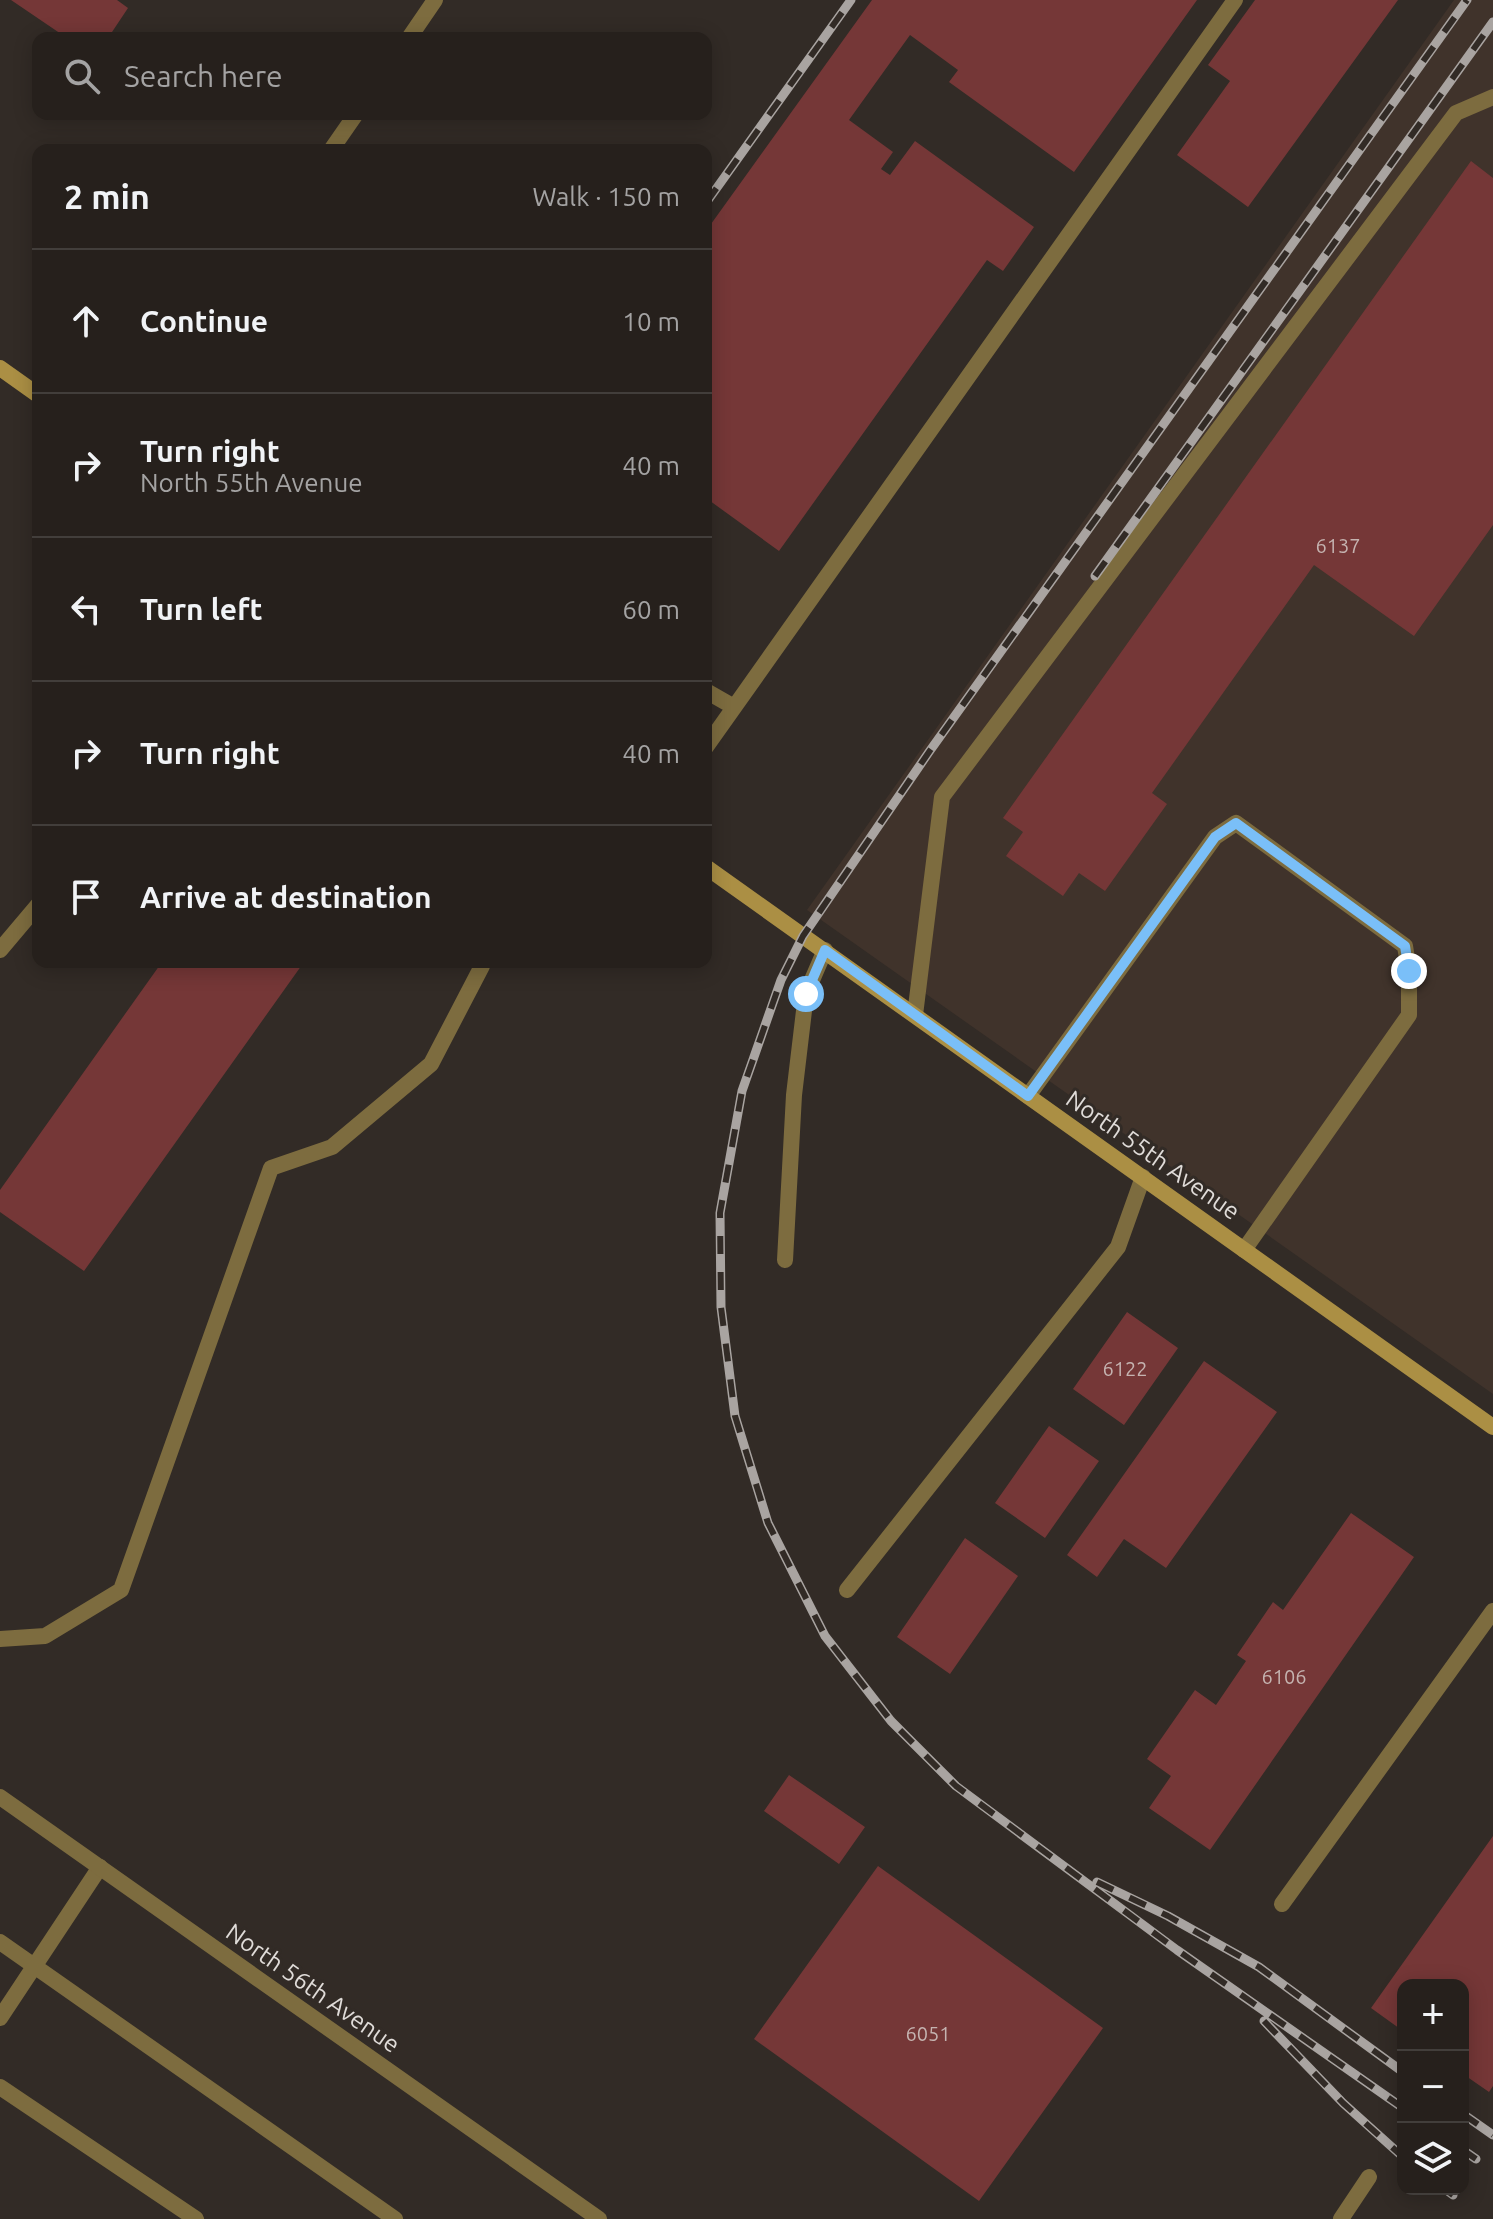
<!DOCTYPE html>
<html lang="en">
<head>
<meta charset="utf-8">
<style>
	:root { --surface:#26201c; --page:#2e2825; --text:#f1f3f6; --muted:#a4a3a3; --line:#423e3b }
	body { margin:0; font-family:Ubuntu,sans-serif; background:var(--page); color:var(--text) }
	.controls { position:absolute; right:24px; bottom:24px; display:grid; overflow:hidden; border-radius:16px; box-shadow:0 4px 20px #0003 }
	.controls button { width:72px; height:72px; display:grid; place-items:center; padding:0; border:0; border-bottom:2px solid var(--line); background:var(--surface); color:var(--text); font:40px sans-serif }
	.stop { position:absolute; width:24px; height:24px; margin:-18px; border:6px solid #7abff8; border-radius:50%; background:#fff }
	.stop.end { background:#7abff8; border-color:#fff; box-shadow:0 2px 8px #0008 }
	.list { margin:0; padding:0; list-style:none }
	h2 { display:flex; justify-content:space-between; align-items:center; height:104px; margin:0; padding:0 32px; font-size:34px }
	h2 small { font-size:26px; font-weight:400; color:var(--muted) }
	.list li { display:grid; grid-template-columns:52px 1fr auto; gap:24px; align-items:center; box-sizing:border-box; height:144px; padding:0 32px; border-top:2px solid var(--line) }
	.list b { display:block; font-size:30px; white-space:nowrap }
	.list p { margin:0; font-size:26px; white-space:nowrap; color:var(--muted) }
	.list em { font-size:26px; font-style:normal; color:var(--muted) }
	.icon { flex:none; width:44px; height:44px; fill:none; stroke:currentColor; stroke-width:2; stroke-linecap:round; stroke-linejoin:round }
	.map { position:relative; flex:none; width:1493px; height:2219px; overflow:hidden }
	.search { position:absolute; background:var(--surface); box-shadow:0 4px 20px #0003; left:32px; top:32px; width:680px; height:88px; display:flex; align-items:center; gap:20px; box-sizing:border-box; padding:0 28px; border-radius:16px; color:var(--muted); font-size:30px }
	.panel { position:absolute; background:var(--surface); box-shadow:0 4px 20px #0003; left:32px; top:144px; width:680px; height:824px; border-radius:16px }
	.map>svg:first-child { display:block }
	.built { fill:#40332b }
	.building { fill:#753737 }
	.lines { fill:none; stroke-linecap:round; stroke-linejoin:round }
	.lane { stroke:#7d6c3f; stroke-width:16 }
	.street { stroke:#7d6c3f; stroke-width:16 }
	.secondary { stroke:#ab8f44; stroke-width:16 }
	.rail-casing { stroke:#a9a4a1; stroke-width:9 }
	.rail { stroke:#322b26; stroke-width:6; stroke-dasharray:18; stroke-linecap:butt }
	.route { stroke:#7abff8; stroke-width:10 }
	.labels { text-anchor:middle; dominant-baseline:central; stroke-width:6; stroke-linejoin:round; paint-order:stroke }
	.number-label { font-size:20px; fill:#c5b3b0 }
	.street-label { font-size:24px; fill:#e0dcd9; stroke:#322b26 }
</style>
</head>
<body>
<div class="map">
<svg width="1493" height="2219" viewBox="0 0 1493 2219">
	<rect width="100%" height="100%" fill="#322b26"/>
	<!-- built -->
	<path class="built" d="M 1454,0 L 1493,0 L 1493,1394 L 807,910 Z"/>
	<!-- building -->
	<path class="building" d="M 11,0 L 117,0 L 128,8 L 108,38 L 67,38 Z
		M 872,0 L 1197,0 L 1074,172 L 949,82 L 958,70 L 910,35 L 849,120 L 893,152 L 881,169 L 890,175 L 915,141 L 1034,227 L 1003,271 L 987,260 L 779,551 L 706,498 L 706,231 Z
		M 1255,0 L 1398,0 L 1248,207 L 1177,155 L 1230,81 L 1208,65 Z
		M 1471,161 L 1493,178 L 1493,525 L 1414,636 L 1314,565 L 1152,793 L 1167,804 L 1105,891 L 1079,873 L 1063,896 L 1006,856 L 1023,832 L 1003,818 Z
		M 162,962 L 304,962 L 84,1271 L 0,1212 L 0,1190 Z
		M 1127,1312 L 1178,1348 L 1124,1425 L 1073,1389 Z
		M 1204,1361 L 1277,1412 L 1166,1568 L 1124,1539 L 1097,1577 L 1067,1555 Z
		M 1049,1426 L 1099,1461 L 1045,1538 L 995,1503 Z
		M 1351,1513 L 1414,1557 L 1210,1850 L 1149,1808 L 1171,1776 L 1147,1759 L 1195,1690 L 1216,1705 L 1246,1661 L 1237,1655 L 1273,1602 L 1283,1610 Z
		M 965,1538 L 1018,1576 L 950,1674 L 897,1637 Z
		M 789,1775 L 865,1827 L 839,1864 L 764,1811 Z
		M 1493,1836 L 1493,2086 L 1489,2092 L 1463,2074 L 1463,1985 L 1403,1985 L 1403,2031 L 1371,2008 Z
		M 878,1866 L 1103,2028 L 979,2201 L 754,2039 Z"/>
	<g class="lines">
		<!-- lane -->
		<path class="lane" d="M 409,38 L 435,0
			M 331,150 L 356,114
			M 706,691 L 734,707
			M 706,747 L 1235,0
			M 0,950 L 38,905
			M 915,1015 L 942,797 L 1456,113 L 1493,97
			M 1028,1096 L 1215,837 L 1236,823 L 1405,946 L 1409,971 L 1409,1015 L 1244,1250
			M 785,1260 L 794,1095 L 806,994 L 825,950
			M 847,1590 L 1118,1247 L 1143,1177
			M 0,1639 L 45,1636 L 121,1590 L 271,1168 L 332,1147 L 431,1064 L 482,966 L 480,962
			M 1282,1904 L 1493,1611
			M 0,1942 L 395,2219
			M 0,2018 L 100,1867
			M 0,2087 L 196,2219
			M 1341,2219 L 1369,2177"/>
		<!-- street -->
		<path class="street" d="M 0,1797 L 599,2219"/>
		<!-- secondary -->
		<path class="secondary" d="M 0,368 L 38,395
			M 706,867 L 1493,1427"/>
		<defs>
			<path id="rail" d="M 706,203 L 851,0
				M 1095,576 L 1493,22
				M 1097,1882 L 1168,1916 L 1259,1967 L 1403,2072
				M 1264,2021 L 1343,2103 L 1403,2157
				M 1403,2108 L 1177,1950 L 956,1786 L 891,1721 L 825,1636 L 768,1523 L 735,1416 L 721,1307 L 720,1213 L 742,1091 L 781,980 L 803,936 L 929,752 L 1467,0
				M 1463,2114 L 1493,2135
				M 1463,2150 L 1476,2159
				M 1445,2189 L 1453,2195"/>
		</defs>
		<!-- rail casing -->
		<use href="#rail" class="rail-casing"/>
		<!-- rail -->
		<use href="#rail" class="rail"/>
	</g>
	<g class="lines">
		<!-- route -->
		<path class="route" d="M 806,994 L 825,950 L 1028,1096 L 1215,837 L 1236,823 L 1405,946 L 1409,971"/>
	</g>
	<g class="labels">
		<!-- number labels -->
		<g class="number-label">
			<text x="1338" y="545">6137</text>
			<text x="1125" y="1368">6122</text>
			<text x="1284" y="1676">6106</text>
			<text x="928" y="2033">6051</text>
		</g>
		<!-- street labels -->
		<g class="street-label">
			<text transform="translate(1153 1155) rotate(35)">North 55th Avenue</text>
			<text transform="translate(313 1988) rotate(35)">North 56th Avenue</text>
		</g>
	</g>
</svg>
<div class="controls">
<button>+</button>
<button>−</button>
<button><svg class="icon" aria-label="layers" viewBox="0 0 24 24"><path d="M12 4l9 5-9 5-9-5zM3 14l9 5 9-5"/></svg></button>
</div>
<div class="stop" style="left:806px;top:994px"></div>
<div class="stop end" style="left:1409px;top:971px"></div>
<div class="search"><svg class="icon" aria-label="search" viewBox="0 0 24 24"><circle cx="10" cy="10" r="6"/><path d="M15 15l6 6"/></svg>Search here</div>
<section class="panel">
<h2>2 min<small>Walk · 150 m</small></h2>
<ul class="list">
<li><svg class="icon" aria-label="ahead" viewBox="0 0 24 24"><path d="M12 20V5M6 11l6-6 6 6"/></svg><div><b>Continue</b></div><em>10 m</em></li>
<li><svg class="icon" aria-label="right" viewBox="0 0 24 24"><path d="M7 20v-9h11M14 6l5 5-5 5"/></svg><div><b>Turn right</b><p>North 55th Avenue</p></div><em>40 m</em></li>
<li><svg class="icon" aria-label="left" viewBox="0 0 24 24"><path d="M17 20v-9H6M10 6l-5 5 5 5"/></svg><div><b>Turn left</b></div><em>60 m</em></li>
<li><svg class="icon" aria-label="right" viewBox="0 0 24 24"><path d="M7 20v-9h11M14 6l5 5-5 5"/></svg><div><b>Turn right</b></div><em>40 m</em></li>
<li><svg class="icon" aria-label="arrive" viewBox="0 0 24 24"><path d="M6 21V4h12l-3 4 3 4H6"/></svg><div><b>Arrive at destination</b></div></li>
</ul>
</section>
</div>
</body>
</html>
